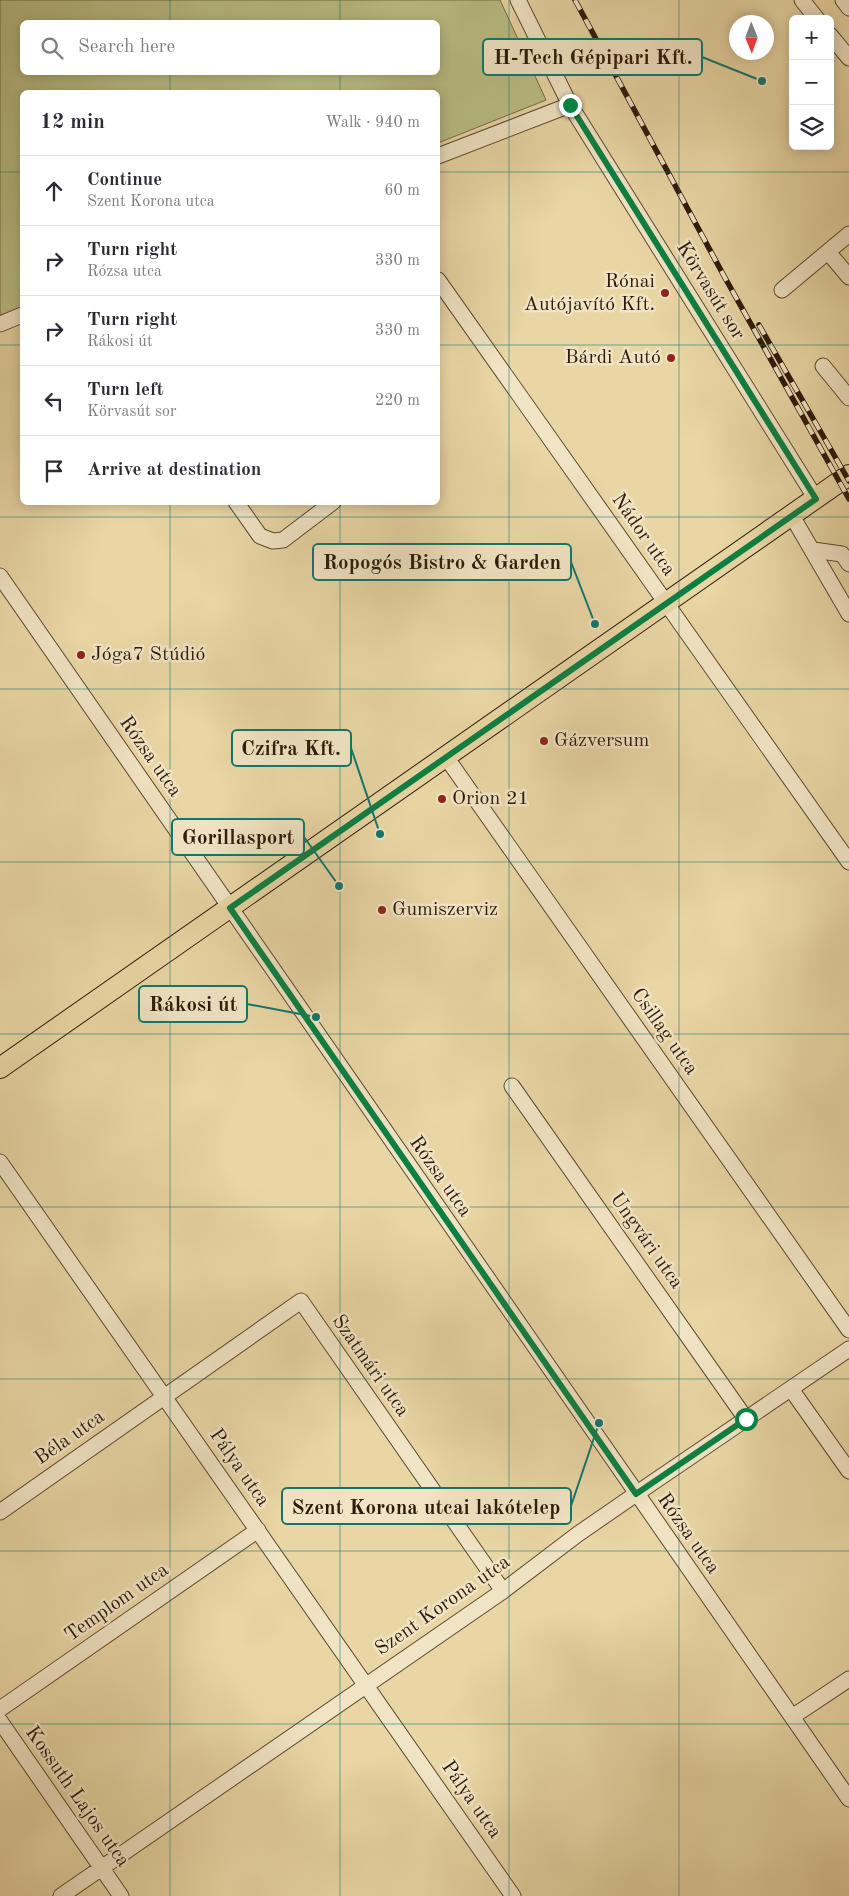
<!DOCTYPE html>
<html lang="en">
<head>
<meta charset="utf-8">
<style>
	:root { --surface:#fff; --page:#f2f2f3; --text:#2b2b33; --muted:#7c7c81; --line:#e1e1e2 }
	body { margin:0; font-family:"Old Standard TT",serif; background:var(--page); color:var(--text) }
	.controls { position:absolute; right:15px; top:15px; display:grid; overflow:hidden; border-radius:8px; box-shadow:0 2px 12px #0003 }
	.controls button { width:45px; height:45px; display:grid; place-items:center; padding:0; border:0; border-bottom:1px solid var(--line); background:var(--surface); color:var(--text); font:25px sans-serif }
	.compass { position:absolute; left:729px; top:15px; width:45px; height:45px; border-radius:50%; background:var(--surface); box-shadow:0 2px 12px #0003; rotate:179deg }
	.stop { position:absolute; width:15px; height:15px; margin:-11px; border:4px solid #0b8043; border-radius:50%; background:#fff }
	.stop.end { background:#0b8043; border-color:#fff; box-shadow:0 1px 5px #0008 }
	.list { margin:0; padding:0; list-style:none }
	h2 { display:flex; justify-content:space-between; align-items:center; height:65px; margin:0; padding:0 20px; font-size:21px }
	h2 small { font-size:16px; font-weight:400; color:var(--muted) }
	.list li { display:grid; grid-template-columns:32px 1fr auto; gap:15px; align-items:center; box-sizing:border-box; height:70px; padding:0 20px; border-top:1px solid var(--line) }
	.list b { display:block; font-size:19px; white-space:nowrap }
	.list p { margin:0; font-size:16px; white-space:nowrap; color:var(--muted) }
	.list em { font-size:16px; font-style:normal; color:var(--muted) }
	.icon { flex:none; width:28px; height:28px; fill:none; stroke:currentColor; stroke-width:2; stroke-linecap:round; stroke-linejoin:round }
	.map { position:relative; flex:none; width:849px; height:1896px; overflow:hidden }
	.search { position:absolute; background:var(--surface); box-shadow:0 2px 12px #0003; left:20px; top:20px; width:420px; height:55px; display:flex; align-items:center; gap:12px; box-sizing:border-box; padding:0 18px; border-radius:8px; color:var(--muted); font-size:19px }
	.panel { position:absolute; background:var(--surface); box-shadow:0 2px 12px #0003; left:20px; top:90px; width:420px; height:415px; border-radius:8px }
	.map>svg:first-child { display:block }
	.green { fill:#b9bd84; stroke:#736c48; fill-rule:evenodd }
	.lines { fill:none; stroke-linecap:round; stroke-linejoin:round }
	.minor-casing { stroke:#5c4932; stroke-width:17 }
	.major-casing { stroke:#2d1a0b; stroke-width:22 }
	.minor { stroke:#f1e4c4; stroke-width:15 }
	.major { stroke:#e9d6a5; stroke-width:20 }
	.rail-casing { stroke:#2d1a0b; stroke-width:5.5 }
	.rail { stroke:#f1e4c4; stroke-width:4; stroke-dasharray:11; stroke-linecap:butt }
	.route { stroke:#0b8043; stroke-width:6 }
	.grid { fill:none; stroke:#0f766e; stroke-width:1; stroke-opacity:0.55 }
	.poi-dot { fill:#8f2418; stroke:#f1e4c4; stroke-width:2 }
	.labels { text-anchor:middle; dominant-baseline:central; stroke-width:5; stroke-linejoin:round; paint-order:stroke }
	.poi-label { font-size:20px; fill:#2d1a0b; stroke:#f1e4c4; text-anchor:start }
	.street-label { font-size:20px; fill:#2d1a0b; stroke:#f1e4c4 }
	.leader { fill:none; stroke:#0f766e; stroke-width:2 }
	.callout-dot { fill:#0f766e; stroke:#f1e4c4; stroke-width:2 }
	.callout { fill:#f1e4c4; stroke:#0f766e; stroke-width:2 }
	.callout-label { font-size:21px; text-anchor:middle; font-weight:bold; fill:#2d1a0b }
</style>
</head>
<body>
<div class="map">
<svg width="849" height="1896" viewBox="0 0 849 1896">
	<rect width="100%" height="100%" fill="#e9d6a5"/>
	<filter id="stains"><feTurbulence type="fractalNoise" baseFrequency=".004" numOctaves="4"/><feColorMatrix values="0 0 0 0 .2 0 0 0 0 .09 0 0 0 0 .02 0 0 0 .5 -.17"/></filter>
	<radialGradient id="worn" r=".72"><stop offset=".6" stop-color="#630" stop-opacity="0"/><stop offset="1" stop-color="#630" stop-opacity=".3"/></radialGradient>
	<!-- green -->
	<path class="green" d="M 0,0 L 500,0 L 546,100 L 438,143 L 438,92 L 22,92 L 22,308 L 0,317 ZM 22,22 L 438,22 L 438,72 L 22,72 Z"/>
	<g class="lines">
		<defs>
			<path id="minor" d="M 518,0 L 570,105 L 816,499
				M 802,0 L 817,19
				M 843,0 L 849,8
				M 830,35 L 849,58
				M 438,156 L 570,105
				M 828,252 L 849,277
				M 438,280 L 849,862
				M 782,290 L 849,234
				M 0,324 L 22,315
				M 823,366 L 849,398
				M 236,502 L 260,536 L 273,541 L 283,540 L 333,502
				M 792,516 L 849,614
				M 813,550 L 842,554 L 849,564
				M 0,576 L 849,1799
				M 446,757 L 849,1330
				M 512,1086 L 746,1419
				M 0,1162 L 513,1896
				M 791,1389 L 849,1471
				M 0,1512 L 301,1301 L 503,1591
				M 0,1709 L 258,1530
				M 792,1717 L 849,1679
				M 0,1721 L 121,1896
				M 61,1896 L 503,1591 L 578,1534 L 652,1483 L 849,1349"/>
			<path id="major" d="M 0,1068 L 849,475"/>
		</defs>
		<!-- minor casing -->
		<use href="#minor" class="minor-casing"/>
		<!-- major casing -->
		<use href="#major" class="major-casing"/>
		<!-- minor -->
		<use href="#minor" class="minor"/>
		<!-- major -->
		<use href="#major" class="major"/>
		<defs>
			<path id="rail" d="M 575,0 L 724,276 L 849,499
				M 759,325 L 849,481"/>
		</defs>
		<!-- rail casing -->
		<use href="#rail" class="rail-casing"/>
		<!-- rail -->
		<use href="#rail" class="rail"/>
	</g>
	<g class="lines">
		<!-- route -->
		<path class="route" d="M 570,105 L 816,499 L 230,908 L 636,1494 L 746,1419"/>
	</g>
	<!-- grid -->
	<path class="grid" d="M 170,0 L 170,22M 340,0 L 340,22M 509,0 L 509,1896M 679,0 L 679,1896M 170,72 L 170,92M 340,72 L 340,92M 0,172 L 22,172M 438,172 L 849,172M 0,345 L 22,345M 438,345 L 849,345M 170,502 L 170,1896M 340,502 L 340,1896M 0,517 L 849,517M 0,689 L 849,689M 0,862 L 849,862M 0,1034 L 849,1034M 0,1207 L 849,1207M 0,1379 L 849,1379M 0,1551 L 849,1551M 0,1724 L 849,1724"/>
	<!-- markers -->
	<g class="poi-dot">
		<circle cx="665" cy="293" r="5"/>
		<circle cx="671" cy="358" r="5"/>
		<circle cx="81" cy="655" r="5"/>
		<circle cx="544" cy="741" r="5"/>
		<circle cx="442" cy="799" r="5"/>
		<circle cx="382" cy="910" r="5"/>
	</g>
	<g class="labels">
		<!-- poi labels -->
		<g class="poi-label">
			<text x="655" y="282" text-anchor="end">Rónai<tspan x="655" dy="23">Autójavító Kft.</tspan></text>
			<text x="661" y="358" text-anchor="end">Bárdi Autó</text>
			<text x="91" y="655">Jóga7 Stúdió</text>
			<text x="554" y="741">Gázversum</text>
			<text x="452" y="799">Orion 21</text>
			<text x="392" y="910">Gumiszerviz</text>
		</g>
		<!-- street labels -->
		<g class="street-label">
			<text transform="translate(710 291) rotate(58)">Körvasút sor</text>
			<text transform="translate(643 535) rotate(55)">Nádor utca</text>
			<text transform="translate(150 757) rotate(55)">Rózsa utca</text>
			<text transform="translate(664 1032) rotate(55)">Csillag utca</text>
			<text transform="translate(440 1177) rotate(55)">Rózsa utca</text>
			<text transform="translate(646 1241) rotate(55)">Ungvári utca</text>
			<text transform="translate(370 1366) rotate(55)">Szatmári utca</text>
			<text transform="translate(70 1438) rotate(-35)">Béla utca</text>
			<text transform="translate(239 1468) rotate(55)">Pálya utca</text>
			<text transform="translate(688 1534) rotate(55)">Rózsa utca</text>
			<text transform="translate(117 1603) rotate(-35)">Templom utca</text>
			<text transform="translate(443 1606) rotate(-35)">Szent Korona utca</text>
			<text transform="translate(77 1797) rotate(55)">Kossuth Lajos utca</text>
			<text transform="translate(471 1800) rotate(55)">Pálya utca</text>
		</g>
	</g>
	<!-- callouts -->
	<path class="leader" d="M762 81L702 57M595 624L571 562M380 834L351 748M339 886L304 837M316 1017L247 1004M599 1423L571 1506"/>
	<g class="callout-dot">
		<circle cx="762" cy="81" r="5"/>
		<circle cx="595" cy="624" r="5"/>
		<circle cx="380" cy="834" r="5"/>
		<circle cx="339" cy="886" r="5"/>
		<circle cx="316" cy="1017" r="5"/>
		<circle cx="599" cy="1423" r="5"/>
	</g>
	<g class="callout">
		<rect x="483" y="39" width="219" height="36" rx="5"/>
		<rect x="313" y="544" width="258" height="36" rx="5"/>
		<rect x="232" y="730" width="119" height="36" rx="5"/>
		<rect x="172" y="819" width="132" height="36" rx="5"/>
		<rect x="139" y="986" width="108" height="36" rx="5"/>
		<rect x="282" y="1488" width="289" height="36" rx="5"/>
	</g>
	<g class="callout-label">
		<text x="593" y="64">H-Tech Gépipari Kft.</text>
		<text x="442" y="569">Ropogós Bistro &amp; Garden</text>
		<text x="291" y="755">Czifra Kft.</text>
		<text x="238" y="844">Gorillasport</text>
		<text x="193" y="1011">Rákosi út</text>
		<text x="426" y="1514">Szent Korona utcai lakótelep</text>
	</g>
	<rect width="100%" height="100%" filter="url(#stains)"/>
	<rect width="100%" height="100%" fill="url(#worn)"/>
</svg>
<div class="controls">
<button>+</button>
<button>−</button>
<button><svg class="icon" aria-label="layers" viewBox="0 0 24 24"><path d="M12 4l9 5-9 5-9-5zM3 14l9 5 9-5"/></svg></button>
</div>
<svg class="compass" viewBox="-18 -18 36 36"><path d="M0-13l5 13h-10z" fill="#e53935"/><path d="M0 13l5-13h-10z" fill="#7c7c81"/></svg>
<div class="stop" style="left:746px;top:1419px"></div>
<div class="stop end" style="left:570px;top:105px"></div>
<div class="search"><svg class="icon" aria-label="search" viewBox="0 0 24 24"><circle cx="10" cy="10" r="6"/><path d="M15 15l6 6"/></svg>Search here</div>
<section class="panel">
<h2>12 min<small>Walk · 940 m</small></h2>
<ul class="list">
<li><svg class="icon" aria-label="ahead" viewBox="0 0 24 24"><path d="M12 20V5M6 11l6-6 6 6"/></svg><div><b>Continue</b><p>Szent Korona utca</p></div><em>60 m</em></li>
<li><svg class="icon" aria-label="right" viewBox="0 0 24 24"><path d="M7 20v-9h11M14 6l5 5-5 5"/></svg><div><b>Turn right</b><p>Rózsa utca</p></div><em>330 m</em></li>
<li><svg class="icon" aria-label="right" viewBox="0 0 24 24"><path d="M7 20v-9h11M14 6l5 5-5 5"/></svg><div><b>Turn right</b><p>Rákosi út</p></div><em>330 m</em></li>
<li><svg class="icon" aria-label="left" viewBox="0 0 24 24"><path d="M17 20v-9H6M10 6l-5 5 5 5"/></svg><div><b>Turn left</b><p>Körvasút sor</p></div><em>220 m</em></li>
<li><svg class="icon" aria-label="arrive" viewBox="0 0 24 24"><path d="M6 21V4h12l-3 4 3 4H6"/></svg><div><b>Arrive at destination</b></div></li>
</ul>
</section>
</div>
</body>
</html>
